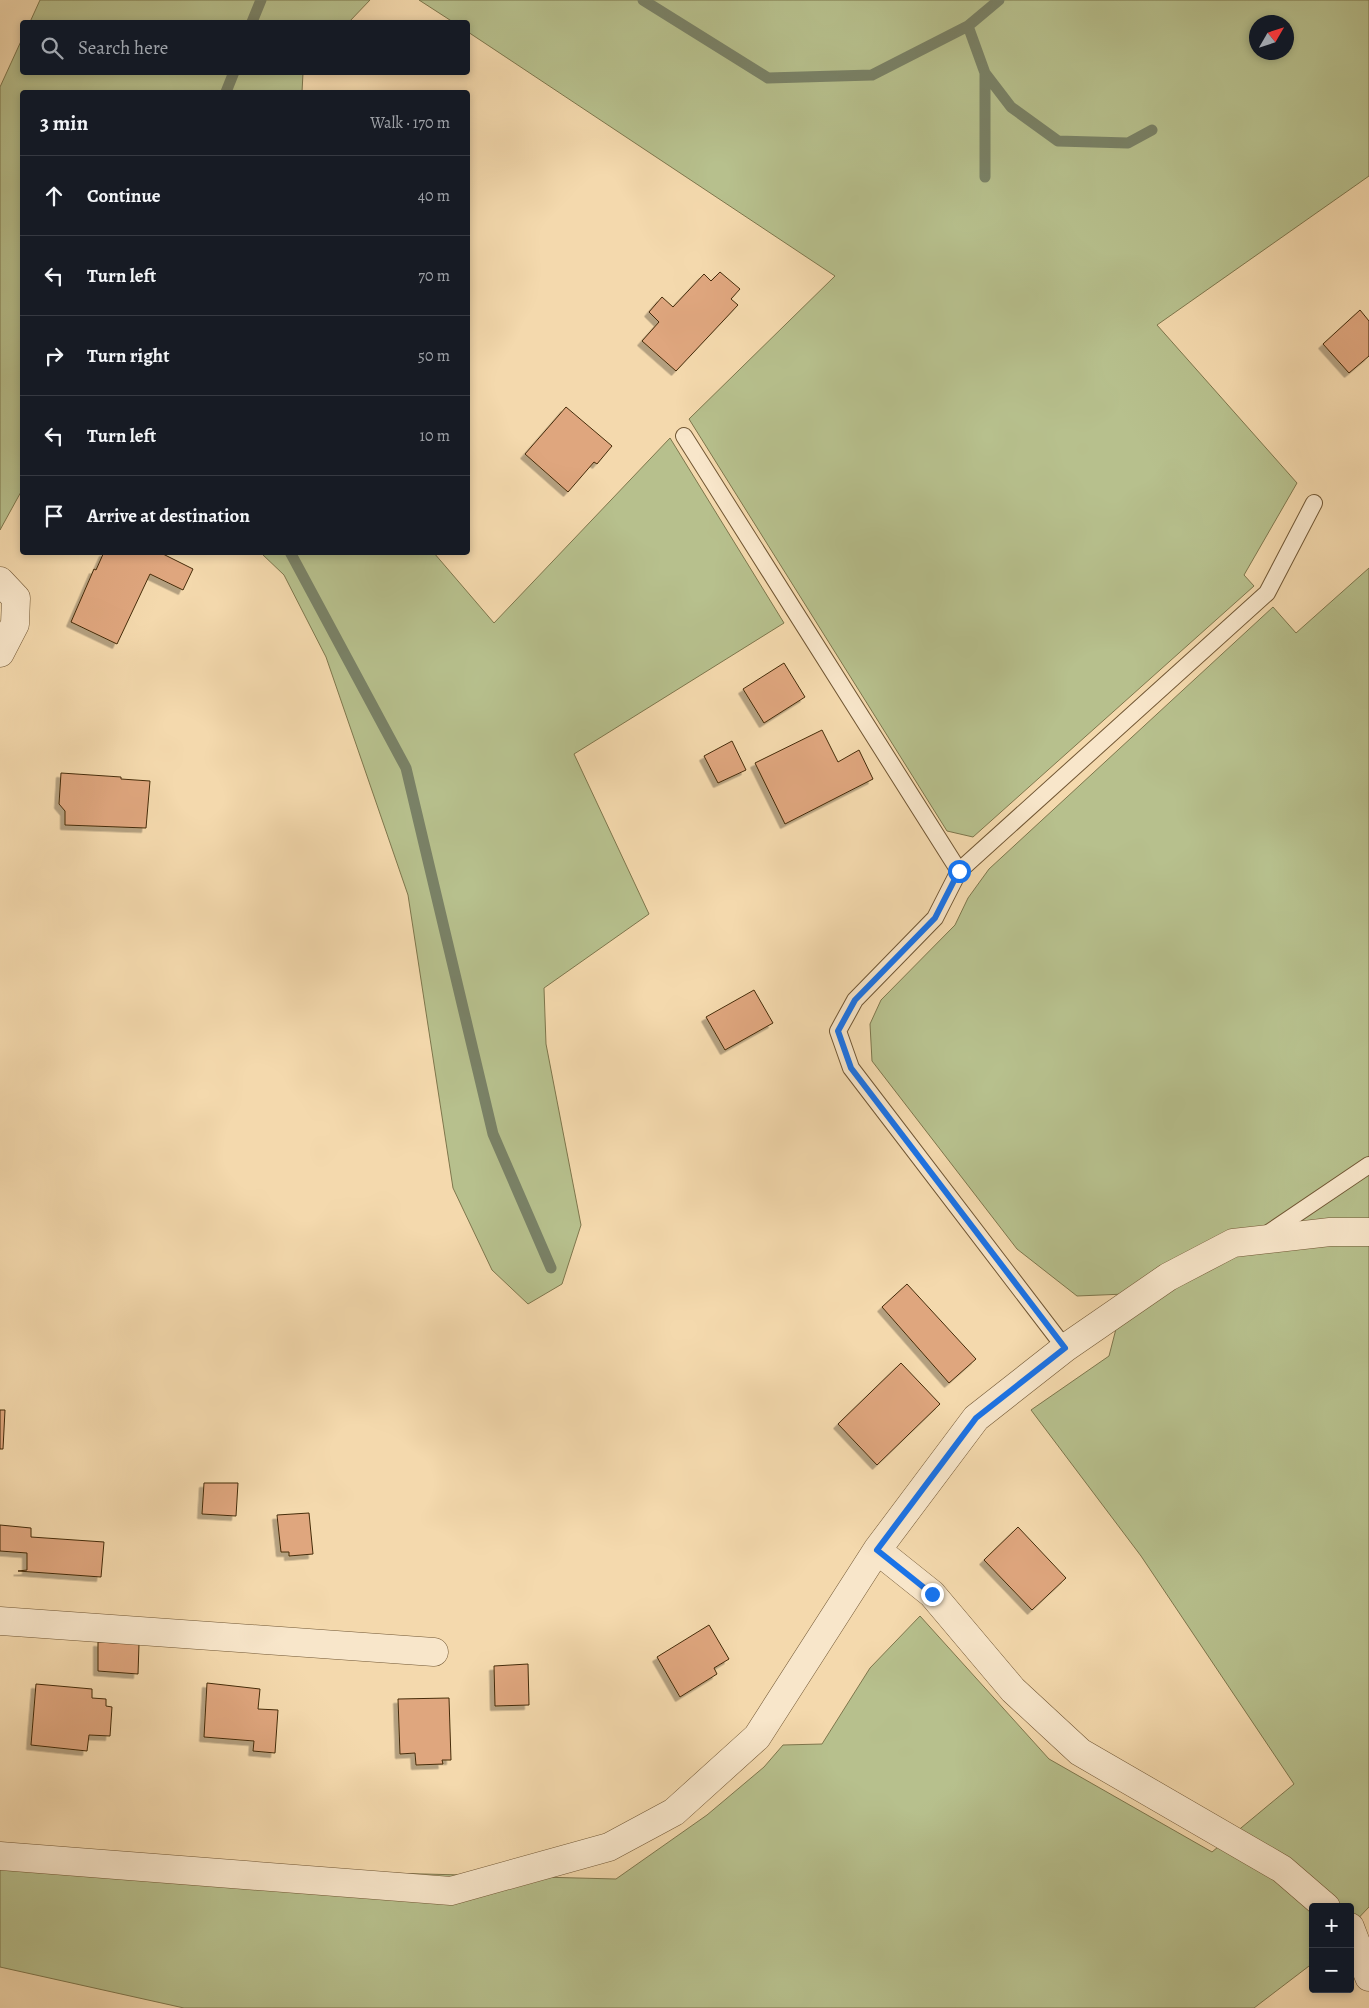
<!DOCTYPE html>
<html lang="en">
<head>
<meta charset="utf-8">
<style>
	:root { --surface:#171b24; --page:#242831; --text:#f1f3f6; --muted:#9ea1a6; --line:#363941 }
	body { margin:0; font-family:Alegreya,serif; background:var(--page); color:var(--text) }
	.controls { position:absolute; right:15px; bottom:15px; display:grid; overflow:hidden; border-radius:5px; box-shadow:0 2px 8px #0003 }
	.controls button { width:45px; height:45px; display:grid; place-items:center; padding:0; border:0; border-bottom:1px solid var(--line); background:var(--surface); color:var(--text); font:25px sans-serif }
	.compass { position:absolute; left:1249px; top:15px; width:45px; height:45px; border-radius:50%; background:var(--surface); box-shadow:0 2px 8px #0003; rotate:51deg }
	.stop { position:absolute; width:15px; height:15px; margin:-11px; border:4px solid #1a73e8; border-radius:50%; background:#fff }
	.stop.end { background:#1a73e8; border-color:#fff; box-shadow:0 1px 5px #0008 }
	.list { margin:0; padding:0; list-style:none }
	h2 { display:flex; justify-content:space-between; align-items:center; height:65px; margin:0; padding:0 20px; font-size:21px }
	h2 small { font-size:16px; font-weight:400; color:var(--muted) }
	.list li { display:grid; grid-template-columns:32px 1fr auto; gap:15px; align-items:center; box-sizing:border-box; height:80px; padding:0 20px; border-top:1px solid var(--line) }
	.list b { display:block; font-size:19px; white-space:nowrap }
	.list em { font-size:16px; font-style:normal; color:var(--muted) }
	.icon { flex:none; width:28px; height:28px; fill:none; stroke:currentColor; stroke-width:2; stroke-linecap:round; stroke-linejoin:round }
	.map { position:relative; flex:none; width:1369px; height:2008px; overflow:hidden }
	.search { position:absolute; background:var(--surface); box-shadow:0 2px 8px #0003; left:20px; top:20px; width:450px; height:55px; display:flex; align-items:center; gap:12px; box-sizing:border-box; padding:0 18px; border-radius:5px; color:var(--muted); font-size:19px }
	.panel { position:absolute; background:var(--surface); box-shadow:0 2px 8px #0003; left:20px; top:90px; width:450px; height:465px; border-radius:5px }
	.map>svg:first-child { display:block }
	.green { fill:#b7c08d; stroke:#7e764c; fill-rule:evenodd }
	.lines { fill:none; stroke-linecap:round; stroke-linejoin:round }
	.stream { stroke:#7a8267; stroke-width:11 }
	.building { fill:#dfa67e; stroke:#452c0b; filter:url(#shadow) }
	.lane-casing { stroke:#715734; stroke-width:18 }
	.street-casing { stroke:#715734; stroke-width:29 }
	.lane { stroke:#f8e6ca; stroke-width:16 }
	.street { stroke:#f8e6ca; stroke-width:28 }
	.route { stroke:#1a73e8; stroke-width:6 }
</style>
</head>
<body>
<div class="map">
<svg width="1369" height="2008" viewBox="0 0 1369 2008">
	<defs>
		<filter id="shadow"><feDropShadow dx="-4.5" dy="4.5" stdDeviation="0" flood-color="#0004"/></filter>
	</defs>
	<rect width="100%" height="100%" fill="#f4d9ad"/>
	<filter id="stains"><feTurbulence type="fractalNoise" baseFrequency=".004" numOctaves="4"/><feColorMatrix values="0 0 0 0 .2 0 0 0 0 .09 0 0 0 0 .02 0 0 0 .5 -.17"/></filter>
	<radialGradient id="worn" r=".72"><stop offset=".6" stop-color="#630" stop-opacity="0"/><stop offset="1" stop-color="#630" stop-opacity=".3"/></radialGradient>
	<!-- green -->
	<path class="green" d="M 40,0 L 370,0 L 349,22 L 30,22 Z
		M 419,0 L 1369,0 L 1369,176 L 1157,325 L 1297,483 L 1244,575 L 1254,586 L 973,837 L 947,831 L 689,419 L 835,276 L 468,32 L 468,22 L 453,22 ZM 1256,22 L 1286,22 L 1286,52 L 1256,52 Z
		M 22,39 L 22,72 L 303,73 L 302,92 L 22,92 L 22,490 L 0,530 L 0,87 Z
		M 670,438 L 784,623 L 574,754 L 649,914 L 544,988 L 546,1044 L 581,1225 L 562,1284 L 528,1304 L 492,1270 L 453,1188 L 408,895 L 326,657 L 284,575 L 261,553 L 434,553 L 494,623 Z
		M 1369,568 L 1369,1907 L 1350,1927 L 1350,1907 L 1313,1907 L 1313,1963 L 1254,2008 L 184,2008 L 0,1967 L 0,1863 L 616,1879 L 707,1815 L 764,1767 L 783,1745 L 822,1744 L 870,1668 L 920,1616 L 1049,1759 L 1212,1852 L 1294,1784 L 1141,1556 L 1031,1410 L 1109,1356 L 1125,1294 L 1077,1296 L 1017,1249 L 872,1061 L 870,1024 L 881,1000 L 955,925 L 968,898 L 989,869 L 1273,607 L 1296,633 Z"/>
	<g class="lines">
		<!-- stream -->
		<path class="stream" d="M 643,0 L 768,78 L 872,75 L 968,26 L 999,0
			M 252,22 L 261,0
			M 968,26 L 985,73 L 1011,107 L 1058,141 L 1128,143 L 1152,130
			M 985,73 L 985,177
			M 226,92 L 234,72
			M 290,552 L 406,768 L 493,1134 L 551,1268"/>
	</g>
	<!-- building -->
	<path class="building" d="M 720,272 L 740,289 L 731,299 L 738,305 L 676,371 L 642,341 L 659,322 L 649,312 L 662,297 L 673,307 L 704,274 L 711,281 Z
		M 1360,310 L 1369,321 L 1369,356 L 1349,373 L 1323,344 Z
		M 566,407 L 612,446 L 597,464 L 594,462 L 568,492 L 525,454 Z
		M 104,552 L 159,552 L 193,569 L 183,590 L 150,574 L 117,644 L 71,622 L 94,569 L 96,570 Z
		M 784,663 L 805,697 L 764,723 L 743,689 Z
		M 822,730 L 838,762 L 859,750 L 873,779 L 785,824 L 755,763 Z
		M 732,741 L 746,770 L 718,783 L 704,756 Z
		M 61,773 L 121,777 L 121,779 L 150,781 L 146,828 L 65,825 L 65,811 L 59,804 Z
		M 754,990 L 773,1023 L 725,1050 L 706,1017 Z
		M 907,1284 L 976,1359 L 949,1383 L 882,1307 Z
		M 901,1363 L 940,1404 L 877,1465 L 838,1424 Z
		M 0,1410 L 5,1410 L 3,1449 L 0,1449 Z
		M 204,1483 L 238,1483 L 236,1516 L 202,1514 Z
		M 309,1513 L 313,1554 L 289,1556 L 289,1552 L 281,1552 L 277,1515 Z
		M 0,1525 L 31,1528 L 31,1537 L 104,1542 L 101,1577 L 18,1571 L 27,1570 L 27,1553 L 0,1551 Z
		M 1018,1527 L 1066,1578 L 1032,1610 L 984,1560 Z
		M 709,1625 L 729,1659 L 714,1668 L 717,1674 L 680,1697 L 657,1657 Z
		M 98,1642 L 139,1644 L 138,1674 L 98,1671 Z
		M 528,1664 L 529,1705 L 495,1706 L 494,1666 Z
		M 207,1683 L 260,1689 L 258,1709 L 278,1710 L 275,1753 L 253,1751 L 254,1741 L 204,1737 Z
		M 36,1684 L 92,1689 L 92,1698 L 106,1699 L 106,1706 L 112,1707 L 110,1736 L 89,1735 L 87,1751 L 31,1745 Z
		M 449,1698 L 451,1760 L 442,1760 L 443,1764 L 416,1765 L 415,1753 L 400,1754 L 398,1699 Z"/>
	<g class="lines">
		<defs>
			<path id="lane" d="M 684,436 L 959,871 L 935,918 L 855,1000 L 838,1031 L 851,1068 L 1065,1348
				M 959,871 L 1267,593 L 1314,503
				M 1264,1236 L 1369,1165"/>
			<path id="street" d="M 0,581 L 16,598 L 15,624 L 0,653
				M 877,1550 L 976,1418 L 1065,1348 L 1168,1277 L 1233,1243 L 1330,1232 L 1369,1232
				M 0,1621 L 434,1652
				M 0,1856 L 451,1891 L 609,1847 L 674,1812 L 757,1737 L 877,1550 L 932,1594 L 1013,1690 L 1080,1752 L 1282,1869 L 1326,1907
				M 1350,1927 L 1369,1977"/>
		</defs>
		<!-- lane casing -->
		<use href="#lane" class="lane-casing"/>
		<!-- street casing -->
		<use href="#street" class="street-casing"/>
		<!-- lane -->
		<use href="#lane" class="lane"/>
		<!-- street -->
		<use href="#street" class="street"/>
	</g>
	<g class="lines">
		<!-- route -->
		<path class="route" d="M 932,1594 L 877,1550 L 976,1418 L 1065,1348 L 851,1068 L 838,1031 L 855,1000 L 935,918 L 959,871"/>
	</g>
	<rect width="100%" height="100%" filter="url(#stains)"/>
	<rect width="100%" height="100%" fill="url(#worn)"/>
</svg>
<div class="controls">
<button>+</button>
<button>−</button>
</div>
<svg class="compass" viewBox="-18 -18 36 36"><path d="M0-13l5 13h-10z" fill="#e53935"/><path d="M0 13l5-13h-10z" fill="#9ea1a6"/></svg>
<div class="stop" style="left:959px;top:871px"></div>
<div class="stop end" style="left:932px;top:1594px"></div>
<div class="search"><svg class="icon" aria-label="search" viewBox="0 0 24 24"><circle cx="10" cy="10" r="6"/><path d="M15 15l6 6"/></svg>Search here</div>
<section class="panel">
<h2>3 min<small>Walk · 170 m</small></h2>
<ul class="list">
<li><svg class="icon" aria-label="ahead" viewBox="0 0 24 24"><path d="M12 20V5M6 11l6-6 6 6"/></svg><div><b>Continue</b></div><em>40 m</em></li>
<li><svg class="icon" aria-label="left" viewBox="0 0 24 24"><path d="M17 20v-9H6M10 6l-5 5 5 5"/></svg><div><b>Turn left</b></div><em>70 m</em></li>
<li><svg class="icon" aria-label="right" viewBox="0 0 24 24"><path d="M7 20v-9h11M14 6l5 5-5 5"/></svg><div><b>Turn right</b></div><em>50 m</em></li>
<li><svg class="icon" aria-label="left" viewBox="0 0 24 24"><path d="M17 20v-9H6M10 6l-5 5 5 5"/></svg><div><b>Turn left</b></div><em>10 m</em></li>
<li><svg class="icon" aria-label="arrive" viewBox="0 0 24 24"><path d="M6 21V4h12l-3 4 3 4H6"/></svg><div><b>Arrive at destination</b></div></li>
</ul>
</section>
</div>
</body>
</html>
